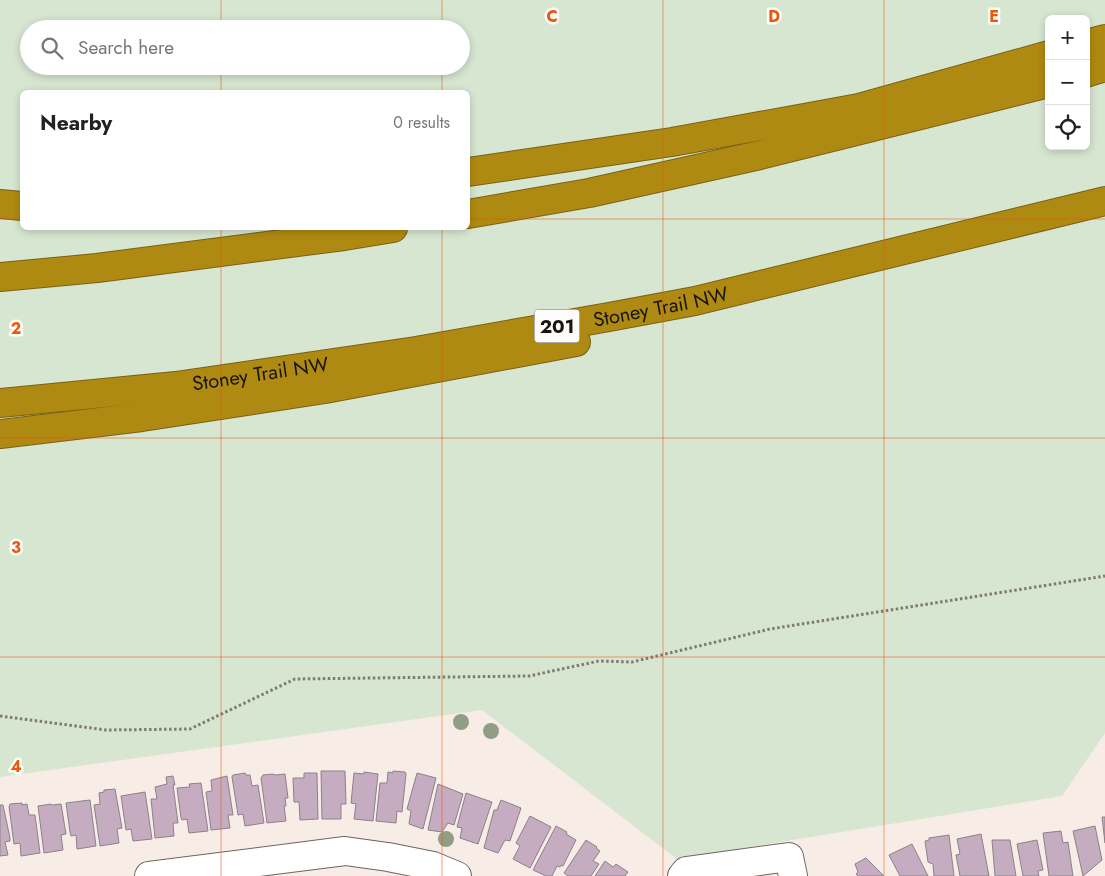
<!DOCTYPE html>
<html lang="en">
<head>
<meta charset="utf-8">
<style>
	:root { --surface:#fff; --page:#f6f6f6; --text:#222; --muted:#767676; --line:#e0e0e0 }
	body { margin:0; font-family:Jost,sans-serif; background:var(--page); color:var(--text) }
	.controls { position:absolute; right:15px; top:15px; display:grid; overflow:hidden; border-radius:8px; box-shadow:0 2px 8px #0003 }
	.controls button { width:45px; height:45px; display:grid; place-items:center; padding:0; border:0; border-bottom:1px solid var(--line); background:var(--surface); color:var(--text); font:25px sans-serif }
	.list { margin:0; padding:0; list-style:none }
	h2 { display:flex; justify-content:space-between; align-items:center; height:65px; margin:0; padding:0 20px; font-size:21px }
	h2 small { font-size:16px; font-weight:400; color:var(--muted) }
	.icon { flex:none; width:28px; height:28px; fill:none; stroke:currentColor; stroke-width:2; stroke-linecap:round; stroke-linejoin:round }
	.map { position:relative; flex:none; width:1105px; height:876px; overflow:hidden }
	.search { position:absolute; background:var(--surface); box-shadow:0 2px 8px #0003; left:20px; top:20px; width:450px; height:55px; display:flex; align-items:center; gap:12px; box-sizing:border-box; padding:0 18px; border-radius:28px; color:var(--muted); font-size:19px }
	.panel { position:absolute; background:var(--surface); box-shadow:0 2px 8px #0003; left:20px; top:90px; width:450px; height:140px; border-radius:8px }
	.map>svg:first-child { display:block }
	.green { fill:#d6e6d1; fill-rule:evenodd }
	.building { fill:#c6acc0; stroke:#8a8289 }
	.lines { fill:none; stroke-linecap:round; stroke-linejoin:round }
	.minor-casing { stroke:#6d655e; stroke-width:30 }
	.highway-casing { stroke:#7a6112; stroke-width:30 }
	.path { stroke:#807a75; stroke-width:3; stroke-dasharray:2.5 2.5; stroke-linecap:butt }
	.minor { stroke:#fff; stroke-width:28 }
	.highway { stroke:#af8a12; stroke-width:28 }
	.tree { fill:#919d84 }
	.grid { fill:none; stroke:#e8590c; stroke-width:1; stroke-opacity:0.55 }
	.labels { text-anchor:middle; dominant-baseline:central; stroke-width:5; stroke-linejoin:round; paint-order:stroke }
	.shield { fill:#fefcfb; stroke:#5c5a57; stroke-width:1 }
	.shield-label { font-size:19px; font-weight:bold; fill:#171411 }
	.street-label { font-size:20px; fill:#171411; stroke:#fefcfb }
	.grid-label { font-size:16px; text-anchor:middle; font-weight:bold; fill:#e8590c; stroke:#fefcfb; stroke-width:5; stroke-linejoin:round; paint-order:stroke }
</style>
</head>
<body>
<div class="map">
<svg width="1105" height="876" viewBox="0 0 1105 876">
	<rect width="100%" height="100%" fill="#f7ede6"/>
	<!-- green -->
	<path class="green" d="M 0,0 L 1105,0 L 1105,733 L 1062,796 L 677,859 L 482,710 L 0,777 ZM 1049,19 L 1086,19 L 1086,146 L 1049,146 ZM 29,29 L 461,29 L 461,66 L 29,66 ZM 22,92 L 468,92 L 468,228 L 22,228 Z"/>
	<!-- building -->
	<path class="building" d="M 321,771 L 345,771 L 346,804 L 341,804 L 341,819 L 322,819 Z
		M 393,771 L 405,772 L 406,774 L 402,812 L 397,811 L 396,823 L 376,821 L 380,783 L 387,783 L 388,772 L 393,773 Z
		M 364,772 L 378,774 L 373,821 L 354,819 L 356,804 L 351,803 L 354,773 L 364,774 Z
		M 245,773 L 246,775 L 250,775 L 252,786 L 258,785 L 264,823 L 245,826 L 243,814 L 238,815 L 232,777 L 233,775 Z
		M 304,773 L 317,773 L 318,819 L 300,820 L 299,802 L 294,802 L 293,778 L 304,778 Z
		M 417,773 L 436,778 L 423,829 L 409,824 L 411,811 L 407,809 Z
		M 273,774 L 275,775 L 285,774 L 288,798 L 285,798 L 286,806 L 284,806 L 286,821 L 267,823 L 261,778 L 263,775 Z
		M 173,776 L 175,785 L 173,785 L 178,823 L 173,823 L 174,836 L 155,838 L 151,799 L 157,799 L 155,787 L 167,784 L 166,777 Z
		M 227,776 L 233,815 L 228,815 L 230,828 L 211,830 L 206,792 L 212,791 L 211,780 Z
		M 201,783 L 208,831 L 189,833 L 187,819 L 182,820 L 181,818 L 177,788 L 190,787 L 189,784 Z
		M 438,784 L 463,794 L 454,825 L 448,823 L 442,832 L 428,830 Z
		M 115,789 L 122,828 L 117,829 L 119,843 L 100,846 L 94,805 L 100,804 L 99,793 L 104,792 L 104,790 Z
		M 145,792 L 152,839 L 133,841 L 131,829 L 126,830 L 121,796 Z
		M 466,793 L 492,802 L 478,844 L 460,838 L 462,828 L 457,827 Z
		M 90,800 L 96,846 L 77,849 L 76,835 L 71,836 L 70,832 L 66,803 Z
		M 501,800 L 521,808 L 510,841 L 505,840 L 498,853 L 484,848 L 494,810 L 497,810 Z
		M 22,803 L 22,805 L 27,804 L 29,815 L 35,815 L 40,853 L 21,856 L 20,843 L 14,844 L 9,807 L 10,804 Z
		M 51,804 L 52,805 L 61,804 L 66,834 L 61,835 L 63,850 L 44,853 L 38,806 Z
		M 0,805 L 3,805 L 10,838 L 10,841 L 5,842 L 8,855 L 0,856 Z
		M 530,816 L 551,827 L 530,868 L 513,859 L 520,846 L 516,843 Z
		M 1102,817 L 1105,817 L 1105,843 Z
		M 556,826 L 567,832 L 566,834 L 576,840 L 563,866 L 561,865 L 560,867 L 557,866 L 552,876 L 546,876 L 533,870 Z
		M 1095,826 L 1102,860 L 1083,876 L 1073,831 Z
		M 1061,831 L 1063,843 L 1068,842 L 1073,876 L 1049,876 L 1043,833 Z
		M 981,834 L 989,876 L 960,876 L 956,855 L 960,854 L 957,839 Z
		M 949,835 L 954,876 L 934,876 L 933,864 L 928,862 L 925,841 L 929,840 L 929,838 Z
		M 586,840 L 597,847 L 596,848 L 600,851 L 593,861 L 599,864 L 591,876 L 568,876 L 564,873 Z
		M 992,840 L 1010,840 L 1016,876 L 995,876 Z
		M 1037,840 L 1043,870 L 1038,871 L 1039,876 L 1023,876 L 1017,844 Z
		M 912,844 L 928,876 L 900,876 L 889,855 Z
		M 866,858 L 884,876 L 858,876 L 856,874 L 858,872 L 855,864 Z
		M 605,861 L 613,867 L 616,864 L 628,872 L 625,876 L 595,876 Z"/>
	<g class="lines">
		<defs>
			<path id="minor" d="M 149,876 L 345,851 L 388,857 L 433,866 L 457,876
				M 682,876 L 686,871 L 789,857 L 793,876"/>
			<g id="highway">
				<path d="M 1086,44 L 1105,39"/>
				<path d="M 1086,73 L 1105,67"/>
				<path d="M 468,172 L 672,142 L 859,108 L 1049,55"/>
				<path d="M 0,204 L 22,206"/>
				<path d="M 468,214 L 589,193 L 760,155 L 1049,83"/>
				<path d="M 0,277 L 97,268 L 344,236 L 393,228"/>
				<path id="s1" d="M 0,403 L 176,386 L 416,351 L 609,317 L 695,301 L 1105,201"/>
				<path d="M 0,434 L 142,417 L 325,389 L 576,342"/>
			</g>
		</defs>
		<!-- minor casing -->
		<use href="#minor" class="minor-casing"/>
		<!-- highway casing -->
		<use href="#highway" class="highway-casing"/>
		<!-- path -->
		<path class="path" d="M 0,716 L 106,730 L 190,729 L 295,679 L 529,676 L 599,661 L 632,662 L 770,629 L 1105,576"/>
		<!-- minor -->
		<use href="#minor" class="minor"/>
		<!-- highway -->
		<use href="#highway" class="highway"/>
	</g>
	<!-- trees -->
	<g class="tree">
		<circle cx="461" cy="722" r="8"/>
		<circle cx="491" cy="731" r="8"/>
		<circle cx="446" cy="839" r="8"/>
	</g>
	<!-- grid -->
	<path class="grid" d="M 221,0 L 221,29M 442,0 L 442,29M 663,0 L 663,876M 884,0 L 884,876M 221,66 L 221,92M 442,66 L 442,92M 0,219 L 22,219M 468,219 L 1105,219M 221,228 L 221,876M 442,228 L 442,876M 0,438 L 1105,438M 0,657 L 1105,657"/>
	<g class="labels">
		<!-- shield labels -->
		<rect class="shield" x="534.5" y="309.5" width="45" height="33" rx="4"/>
		<g class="shield-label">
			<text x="557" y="326">201</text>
		</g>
		<!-- street labels -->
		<g class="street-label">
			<text stroke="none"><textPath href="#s1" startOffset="668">Stoney Trail NW</textPath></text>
			<text stroke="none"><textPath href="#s1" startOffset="262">Stoney Trail NW</textPath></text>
		</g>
	</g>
	<g class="grid-label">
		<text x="552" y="22">C</text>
		<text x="774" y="22">D</text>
		<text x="994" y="22">E</text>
		<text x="16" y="334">2</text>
		<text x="16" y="553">3</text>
		<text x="16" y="772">4</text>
	</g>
</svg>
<div class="controls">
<button>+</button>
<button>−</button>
<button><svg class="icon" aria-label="locate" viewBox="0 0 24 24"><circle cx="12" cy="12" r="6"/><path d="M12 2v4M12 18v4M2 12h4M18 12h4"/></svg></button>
</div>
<div class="search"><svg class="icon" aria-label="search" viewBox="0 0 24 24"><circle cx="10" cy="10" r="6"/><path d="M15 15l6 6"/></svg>Search here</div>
<section class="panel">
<h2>Nearby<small>0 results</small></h2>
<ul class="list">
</ul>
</section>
</div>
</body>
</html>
